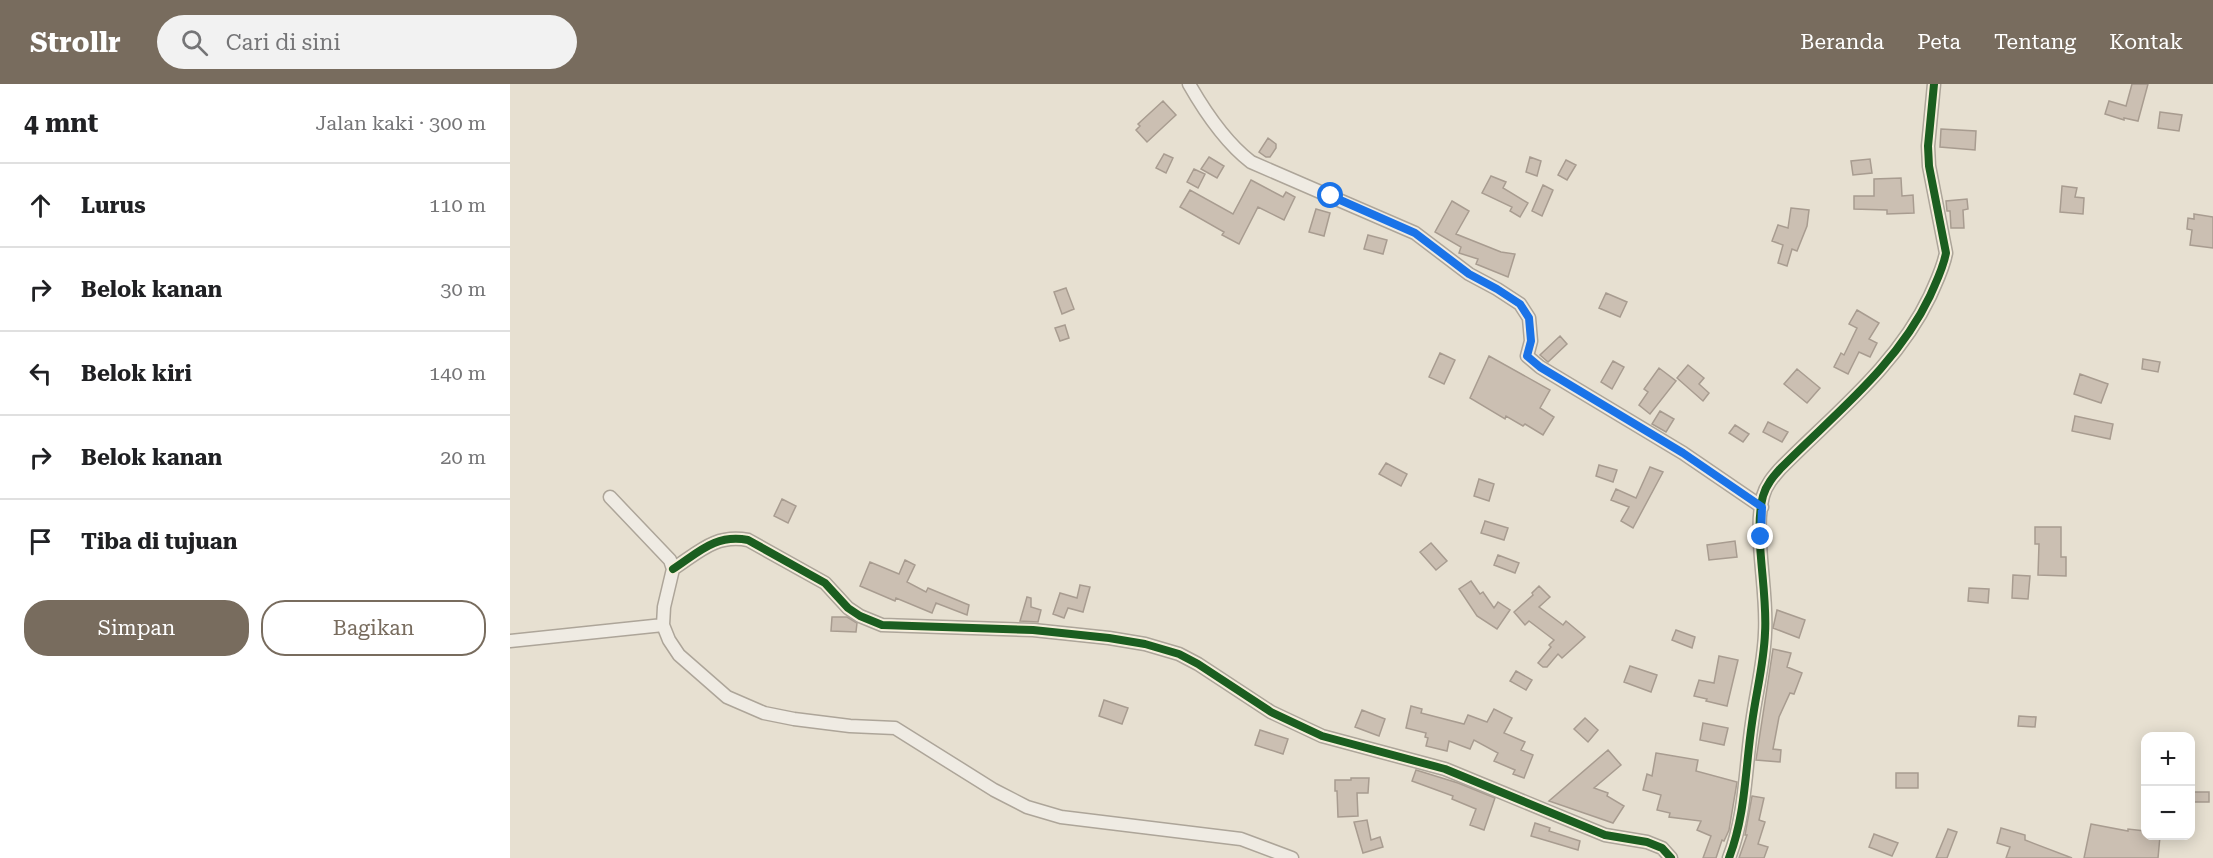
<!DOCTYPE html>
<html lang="id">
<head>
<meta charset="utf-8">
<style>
	:root { --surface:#fff; --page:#f2f2f2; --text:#202124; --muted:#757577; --line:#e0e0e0; --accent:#786c5e }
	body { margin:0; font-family:"Roboto Serif",serif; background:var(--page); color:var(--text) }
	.controls { position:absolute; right:18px; bottom:18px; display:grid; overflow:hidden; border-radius:12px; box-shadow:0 3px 15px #0003 }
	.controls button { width:54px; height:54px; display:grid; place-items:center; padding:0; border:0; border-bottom:2px solid var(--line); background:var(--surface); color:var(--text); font:30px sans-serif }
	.stop { position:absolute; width:18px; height:18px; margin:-14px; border:4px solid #1a73e8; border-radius:50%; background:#fff }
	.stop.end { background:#1a73e8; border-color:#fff; box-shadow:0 2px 6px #0008 }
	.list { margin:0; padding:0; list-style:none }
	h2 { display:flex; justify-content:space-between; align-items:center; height:78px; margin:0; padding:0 24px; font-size:26px }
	h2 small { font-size:20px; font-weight:400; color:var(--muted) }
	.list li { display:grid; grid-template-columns:39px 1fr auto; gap:18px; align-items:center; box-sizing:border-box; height:84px; padding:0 24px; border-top:2px solid var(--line) }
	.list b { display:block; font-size:22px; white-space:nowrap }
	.list em { font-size:20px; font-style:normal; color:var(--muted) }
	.actions { display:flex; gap:12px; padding:18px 24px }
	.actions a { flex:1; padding:14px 0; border:2px solid var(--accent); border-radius:24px; text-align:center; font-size:21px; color:var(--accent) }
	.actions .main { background:var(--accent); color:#fff }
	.icon { flex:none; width:33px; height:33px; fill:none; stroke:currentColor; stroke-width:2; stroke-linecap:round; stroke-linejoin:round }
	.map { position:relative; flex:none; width:1703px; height:774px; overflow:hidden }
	header { display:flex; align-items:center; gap:36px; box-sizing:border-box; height:84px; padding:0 30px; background:var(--accent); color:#fff }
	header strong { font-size:28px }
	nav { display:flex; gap:33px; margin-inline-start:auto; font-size:21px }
	.search { width:420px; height:54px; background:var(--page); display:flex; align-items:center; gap:15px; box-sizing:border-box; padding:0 21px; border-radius:33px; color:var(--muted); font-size:22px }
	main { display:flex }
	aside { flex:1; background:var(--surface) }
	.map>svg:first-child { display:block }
	.building { fill:#cbbfb2; stroke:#a89c90; stroke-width:1.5 }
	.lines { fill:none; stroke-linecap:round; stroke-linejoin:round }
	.street-casing { stroke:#ada599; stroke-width:15 }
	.street { stroke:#efebe3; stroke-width:12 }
	.cycleway-casing { stroke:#f7eed8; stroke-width:11 }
	.cycleway { stroke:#1b5e20; stroke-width:8 }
	.route { stroke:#1a73e8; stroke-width:8 }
</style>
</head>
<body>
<header>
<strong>Strollr</strong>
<div class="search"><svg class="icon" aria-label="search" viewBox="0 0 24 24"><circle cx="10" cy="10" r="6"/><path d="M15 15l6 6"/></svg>Cari di sini</div>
<nav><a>Beranda</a><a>Peta</a><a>Tentang</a><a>Kontak</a></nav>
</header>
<main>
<aside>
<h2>4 mnt<small>Jalan kaki · 300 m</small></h2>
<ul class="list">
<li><svg class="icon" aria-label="ahead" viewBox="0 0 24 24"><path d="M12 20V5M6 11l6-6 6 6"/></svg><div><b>Lurus</b></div><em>110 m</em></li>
<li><svg class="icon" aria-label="right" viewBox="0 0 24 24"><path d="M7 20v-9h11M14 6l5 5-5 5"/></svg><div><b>Belok kanan</b></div><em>30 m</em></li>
<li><svg class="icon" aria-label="left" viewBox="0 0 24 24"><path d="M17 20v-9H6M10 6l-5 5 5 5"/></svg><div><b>Belok kiri</b></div><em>140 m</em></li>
<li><svg class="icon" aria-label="right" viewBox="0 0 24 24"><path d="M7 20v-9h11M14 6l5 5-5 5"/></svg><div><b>Belok kanan</b></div><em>20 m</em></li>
<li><svg class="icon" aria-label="arrive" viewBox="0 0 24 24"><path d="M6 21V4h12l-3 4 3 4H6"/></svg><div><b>Tiba di tujuan</b></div></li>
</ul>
<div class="actions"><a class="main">Simpan</a><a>Bagikan</a></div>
</aside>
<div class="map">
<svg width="1703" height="774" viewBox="0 0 1703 774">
	<rect width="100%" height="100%" fill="#e7e0d1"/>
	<!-- building -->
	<path class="building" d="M 1622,0 L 1638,0 L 1628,37 L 1614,34 L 1614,36 L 1595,30 L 1599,17 L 1616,22 Z
		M 653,17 L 666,31 L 637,58 L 626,46 L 630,42 L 628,40 Z
		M 1650,28 L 1672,31 L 1669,47 L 1648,44 Z
		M 1431,45 L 1466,47 L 1465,66 L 1430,63 Z
		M 758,54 L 766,60 L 766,64 L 760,73 L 756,73 L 749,68 Z
		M 654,70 L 663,74 L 656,89 L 646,84 Z
		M 699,73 L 714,82 L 707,94 L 691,85 Z
		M 1020,73 L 1031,77 L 1027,92 L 1016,88 Z
		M 1360,75 L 1362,89 L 1343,91 L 1341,77 Z
		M 1056,76 L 1066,81 L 1057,96 L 1048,91 Z
		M 684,85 L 695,90 L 688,104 L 677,98 Z
		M 981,92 L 996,98 L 993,104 L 1018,119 L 1010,133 L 1000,127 L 1002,123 L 972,109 Z
		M 1391,94 L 1392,112 L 1403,111 L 1404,129 L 1377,130 L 1377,126 L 1344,125 L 1344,112 L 1364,112 L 1364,95 Z
		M 741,96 L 773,113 L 776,108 L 785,113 L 774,136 L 748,123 L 729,160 L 712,151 L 714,148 L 670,123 L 680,106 L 723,130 Z
		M 1033,101 L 1043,106 L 1032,132 L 1022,127 Z
		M 1552,102 L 1567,104 L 1565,113 L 1574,114 L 1573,130 L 1550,128 Z
		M 1457,115 L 1458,125 L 1453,126 L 1454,144 L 1441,144 L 1440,127 L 1437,127 L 1436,117 Z
		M 942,117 L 959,127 L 946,150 L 991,168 L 1005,170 L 998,193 L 966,180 L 968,175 L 949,169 L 951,163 L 925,148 Z
		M 1281,124 L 1299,126 L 1297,142 L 1287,167 L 1282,165 L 1277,182 L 1268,179 L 1273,161 L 1262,157 L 1268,141 L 1278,144 Z
		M 806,125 L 820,129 L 814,152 L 799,148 Z
		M 1684,130 L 1703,133 L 1703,164 L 1680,161 L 1682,146 L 1677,145 L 1678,134 L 1684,135 Z
		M 858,151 L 877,156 L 873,170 L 854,165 Z
		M 556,204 L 564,225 L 552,230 L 544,208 Z
		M 1096,209 L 1117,218 L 1110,233 L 1089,224 Z
		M 1347,226 L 1369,239 L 1359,255 L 1367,259 L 1360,273 L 1349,268 L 1338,290 L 1324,283 L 1331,269 L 1334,271 L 1347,244 L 1339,240 Z
		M 555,241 L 559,254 L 550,257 L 545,244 Z
		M 1050,252 L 1057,260 L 1038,278 L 1030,271 Z
		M 930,269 L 945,276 L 934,300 L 919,293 Z
		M 979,272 L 1040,306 L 1030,324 L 1044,333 L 1033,351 L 1015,340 L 1013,342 L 996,332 L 995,335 L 960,314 Z
		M 1633,275 L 1650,278 L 1648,288 L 1632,285 Z
		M 1103,277 L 1114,283 L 1102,305 L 1091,298 Z
		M 1178,281 L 1194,294 L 1189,300 L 1199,309 L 1193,317 L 1167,294 Z
		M 1149,284 L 1166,297 L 1140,330 L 1129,321 L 1138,308 L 1134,305 Z
		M 1287,285 L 1310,304 L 1297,319 L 1274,300 Z
		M 1570,290 L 1598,300 L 1591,319 L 1564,310 Z
		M 1150,327 L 1164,335 L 1156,348 L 1142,340 Z
		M 1565,332 L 1603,340 L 1600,355 L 1562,347 Z
		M 1258,338 L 1278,348 L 1272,358 L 1253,348 Z
		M 1225,341 L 1239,350 L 1233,358 L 1219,349 Z
		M 876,379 L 897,390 L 891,402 L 869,390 Z
		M 1089,381 L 1107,386 L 1103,398 L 1086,392 Z
		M 1140,383 L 1153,388 L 1123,444 L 1111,437 L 1119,423 L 1101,416 L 1106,405 L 1126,414 Z
		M 969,395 L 984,400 L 979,417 L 964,412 Z
		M 272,415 L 286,422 L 278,439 L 264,432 Z
		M 975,437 L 998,444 L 994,456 L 971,449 Z
		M 1525,443 L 1551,443 L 1551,473 L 1556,473 L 1556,492 L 1528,491 L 1529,460 L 1525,460 Z
		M 1225,457 L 1227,473 L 1199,476 L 1197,461 Z
		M 921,459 L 937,477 L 926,486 L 910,468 Z
		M 988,471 L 1009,479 L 1005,489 L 984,481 Z
		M 395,476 L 405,481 L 397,498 L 416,508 L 418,504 L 459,521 L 457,531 L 426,519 L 422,529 L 386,514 L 385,517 L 350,502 L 360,478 L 389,490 Z
		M 1503,491 L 1520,492 L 1518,515 L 1502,514 Z
		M 961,497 L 970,510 L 973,508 L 984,524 L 988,518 L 1000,526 L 987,545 L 967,532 L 949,505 Z
		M 570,501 L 580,503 L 573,528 L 558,524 L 554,534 L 543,530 L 550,509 L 567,514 Z
		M 1029,502 L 1040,513 L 1029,523 L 1053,541 L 1056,537 L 1075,553 L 1052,574 L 1048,570 L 1037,583 L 1033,583 L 1028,579 L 1041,563 L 1039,561 L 1044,556 L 1019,537 L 1015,541 L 1004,528 L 1023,511 L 1022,509 Z
		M 1459,504 L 1479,505 L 1478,519 L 1458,517 Z
		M 517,513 L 521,514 L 521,523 L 531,526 L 528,538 L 510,537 Z
		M 1267,526 L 1295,536 L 1289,554 L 1263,544 Z
		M 322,533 L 337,533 L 347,539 L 346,548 L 321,547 Z
		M 1166,546 L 1185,553 L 1182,564 L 1162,556 Z
		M 1263,565 L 1281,569 L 1277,583 L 1292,589 L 1284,610 L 1280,609 L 1269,633 L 1263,665 L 1271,666 L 1270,678 L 1246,676 Z
		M 1209,572 L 1228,576 L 1217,622 L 1196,617 L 1197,615 L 1184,612 L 1189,596 L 1204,599 Z
		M 1120,582 L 1147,591 L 1141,608 L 1114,598 Z
		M 1006,587 L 1022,596 L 1016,606 L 1000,597 Z
		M 594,616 L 618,624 L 612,640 L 589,632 Z
		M 901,622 L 912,625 L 911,629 L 954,640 L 958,631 L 977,638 L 984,625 L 1002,634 L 994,649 L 1015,658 L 1011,666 L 1023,671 L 1014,694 L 1003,690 L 1005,686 L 984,677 L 988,669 L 964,656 L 960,665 L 939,657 L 937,667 L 916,662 L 918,654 L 915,653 L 916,649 L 896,644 Z
		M 852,626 L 875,635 L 869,652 L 845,643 Z
		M 1509,632 L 1526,633 L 1525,643 L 1508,642 Z
		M 1075,634 L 1088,646 L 1078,658 L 1064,645 Z
		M 1193,639 L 1218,644 L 1214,661 L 1190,656 Z
		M 750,646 L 778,655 L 773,670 L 745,661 Z
		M 1098,666 L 1111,681 L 1084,704 L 1098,709 L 1097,712 L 1114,722 L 1103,739 L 1039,717 Z
		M 1146,669 L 1188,676 L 1186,687 L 1227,698 L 1219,746 L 1214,757 L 1212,756 L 1206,774 L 1193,774 L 1201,752 L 1187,746 L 1191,737 L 1159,733 L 1160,729 L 1147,726 L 1151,711 L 1133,706 L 1137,690 L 1142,692 Z
		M 906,686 L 948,699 L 985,714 L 974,746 L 960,741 L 966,725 L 942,715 L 943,712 L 902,697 Z
		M 1386,689 L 1408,689 L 1408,704 L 1386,704 Z
		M 841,694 L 859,694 L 858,709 L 847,709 L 848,732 L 828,733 L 827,707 L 825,707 L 825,696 L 841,696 Z
		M 1680,708 L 1699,708 L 1699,718 L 1680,718 Z
		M 1242,712 L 1254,714 L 1249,736 L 1255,738 L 1248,760 L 1258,763 L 1254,774 L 1229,774 L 1237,751 L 1235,751 Z
		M 857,736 L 861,756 L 870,753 L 873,763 L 853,769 L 844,738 Z
		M 1025,739 L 1040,744 L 1039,747 L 1070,757 L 1068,766 L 1021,752 Z
		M 1581,740 L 1618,747 L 1618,745 L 1635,747 L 1635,752 L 1650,752 L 1648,774 L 1574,774 Z
		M 1491,744 L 1515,751 L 1515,756 L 1562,774 L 1496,774 L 1500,763 L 1487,759 Z
		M 1438,745 L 1447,748 L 1437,774 L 1426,774 Z
		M 1364,750 L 1388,759 L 1382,772 L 1359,763 Z"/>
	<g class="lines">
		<defs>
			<path id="street" d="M 679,0 C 695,28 715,58 741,78 L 905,149 L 959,190 L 987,205 L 1010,220 L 1019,234 L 1021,257 L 1017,272 L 1030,283 L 1173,369 L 1252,423
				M 100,413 L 160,476 L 163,485 L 154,523 L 153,541 L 159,556 L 169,571 L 217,613 L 254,629 L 284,635 L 340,642 L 385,644 L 484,706 L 517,723 L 551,733 L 731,755 L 782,774
				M 163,485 C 189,468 205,450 238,456 L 315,499 L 338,524 L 350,532 L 372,541 L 523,546 L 599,554 L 635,560 L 669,570 L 688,580 L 761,628 L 812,652 L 935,685 L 1095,751 L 1137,758 L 1152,764 L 1161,774
				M 0,557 L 153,541
				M 1219,774 C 1236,730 1235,685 1242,639 C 1246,609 1254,579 1255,549 C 1258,507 1243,450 1253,412 C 1256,401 1263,393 1270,385 C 1324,330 1386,283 1420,212 C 1426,198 1433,185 1436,169 L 1419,82 L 1418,62 L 1424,0"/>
		</defs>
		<!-- street casing -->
		<use href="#street" class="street-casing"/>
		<!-- street -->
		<use href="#street" class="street"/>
		<defs>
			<path id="cycleway" d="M 163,485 C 189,468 205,450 238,456 L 315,499 L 338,524 L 350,532 L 372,541 L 523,546 L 599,554 L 635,560 L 669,570 L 688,580 L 761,628 L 812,652 L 935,685 L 1095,751 L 1137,758 L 1152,764 L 1161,774
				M 1219,774 C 1236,730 1235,685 1242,639 C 1246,609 1254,579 1255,549 C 1258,507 1243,450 1253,412 C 1256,401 1263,393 1270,385 C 1324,330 1386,283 1420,212 C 1426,198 1433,185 1436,169 L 1419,82 L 1418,62 L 1424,0"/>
		</defs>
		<!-- cycleway casing -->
		<use href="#cycleway" class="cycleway-casing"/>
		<!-- cycleway -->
		<use href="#cycleway" class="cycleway"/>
	</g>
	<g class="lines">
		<!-- route -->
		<path class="route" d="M 821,112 L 905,149 L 959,190 L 987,205 L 1010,220 L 1019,234 L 1021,257 L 1017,272 L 1030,283 L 1173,369 L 1252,423 L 1251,453"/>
	</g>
</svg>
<div class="controls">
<button>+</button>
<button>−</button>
</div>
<div class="stop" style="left:821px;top:112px"></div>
<div class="stop end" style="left:1251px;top:453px"></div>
</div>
</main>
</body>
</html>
